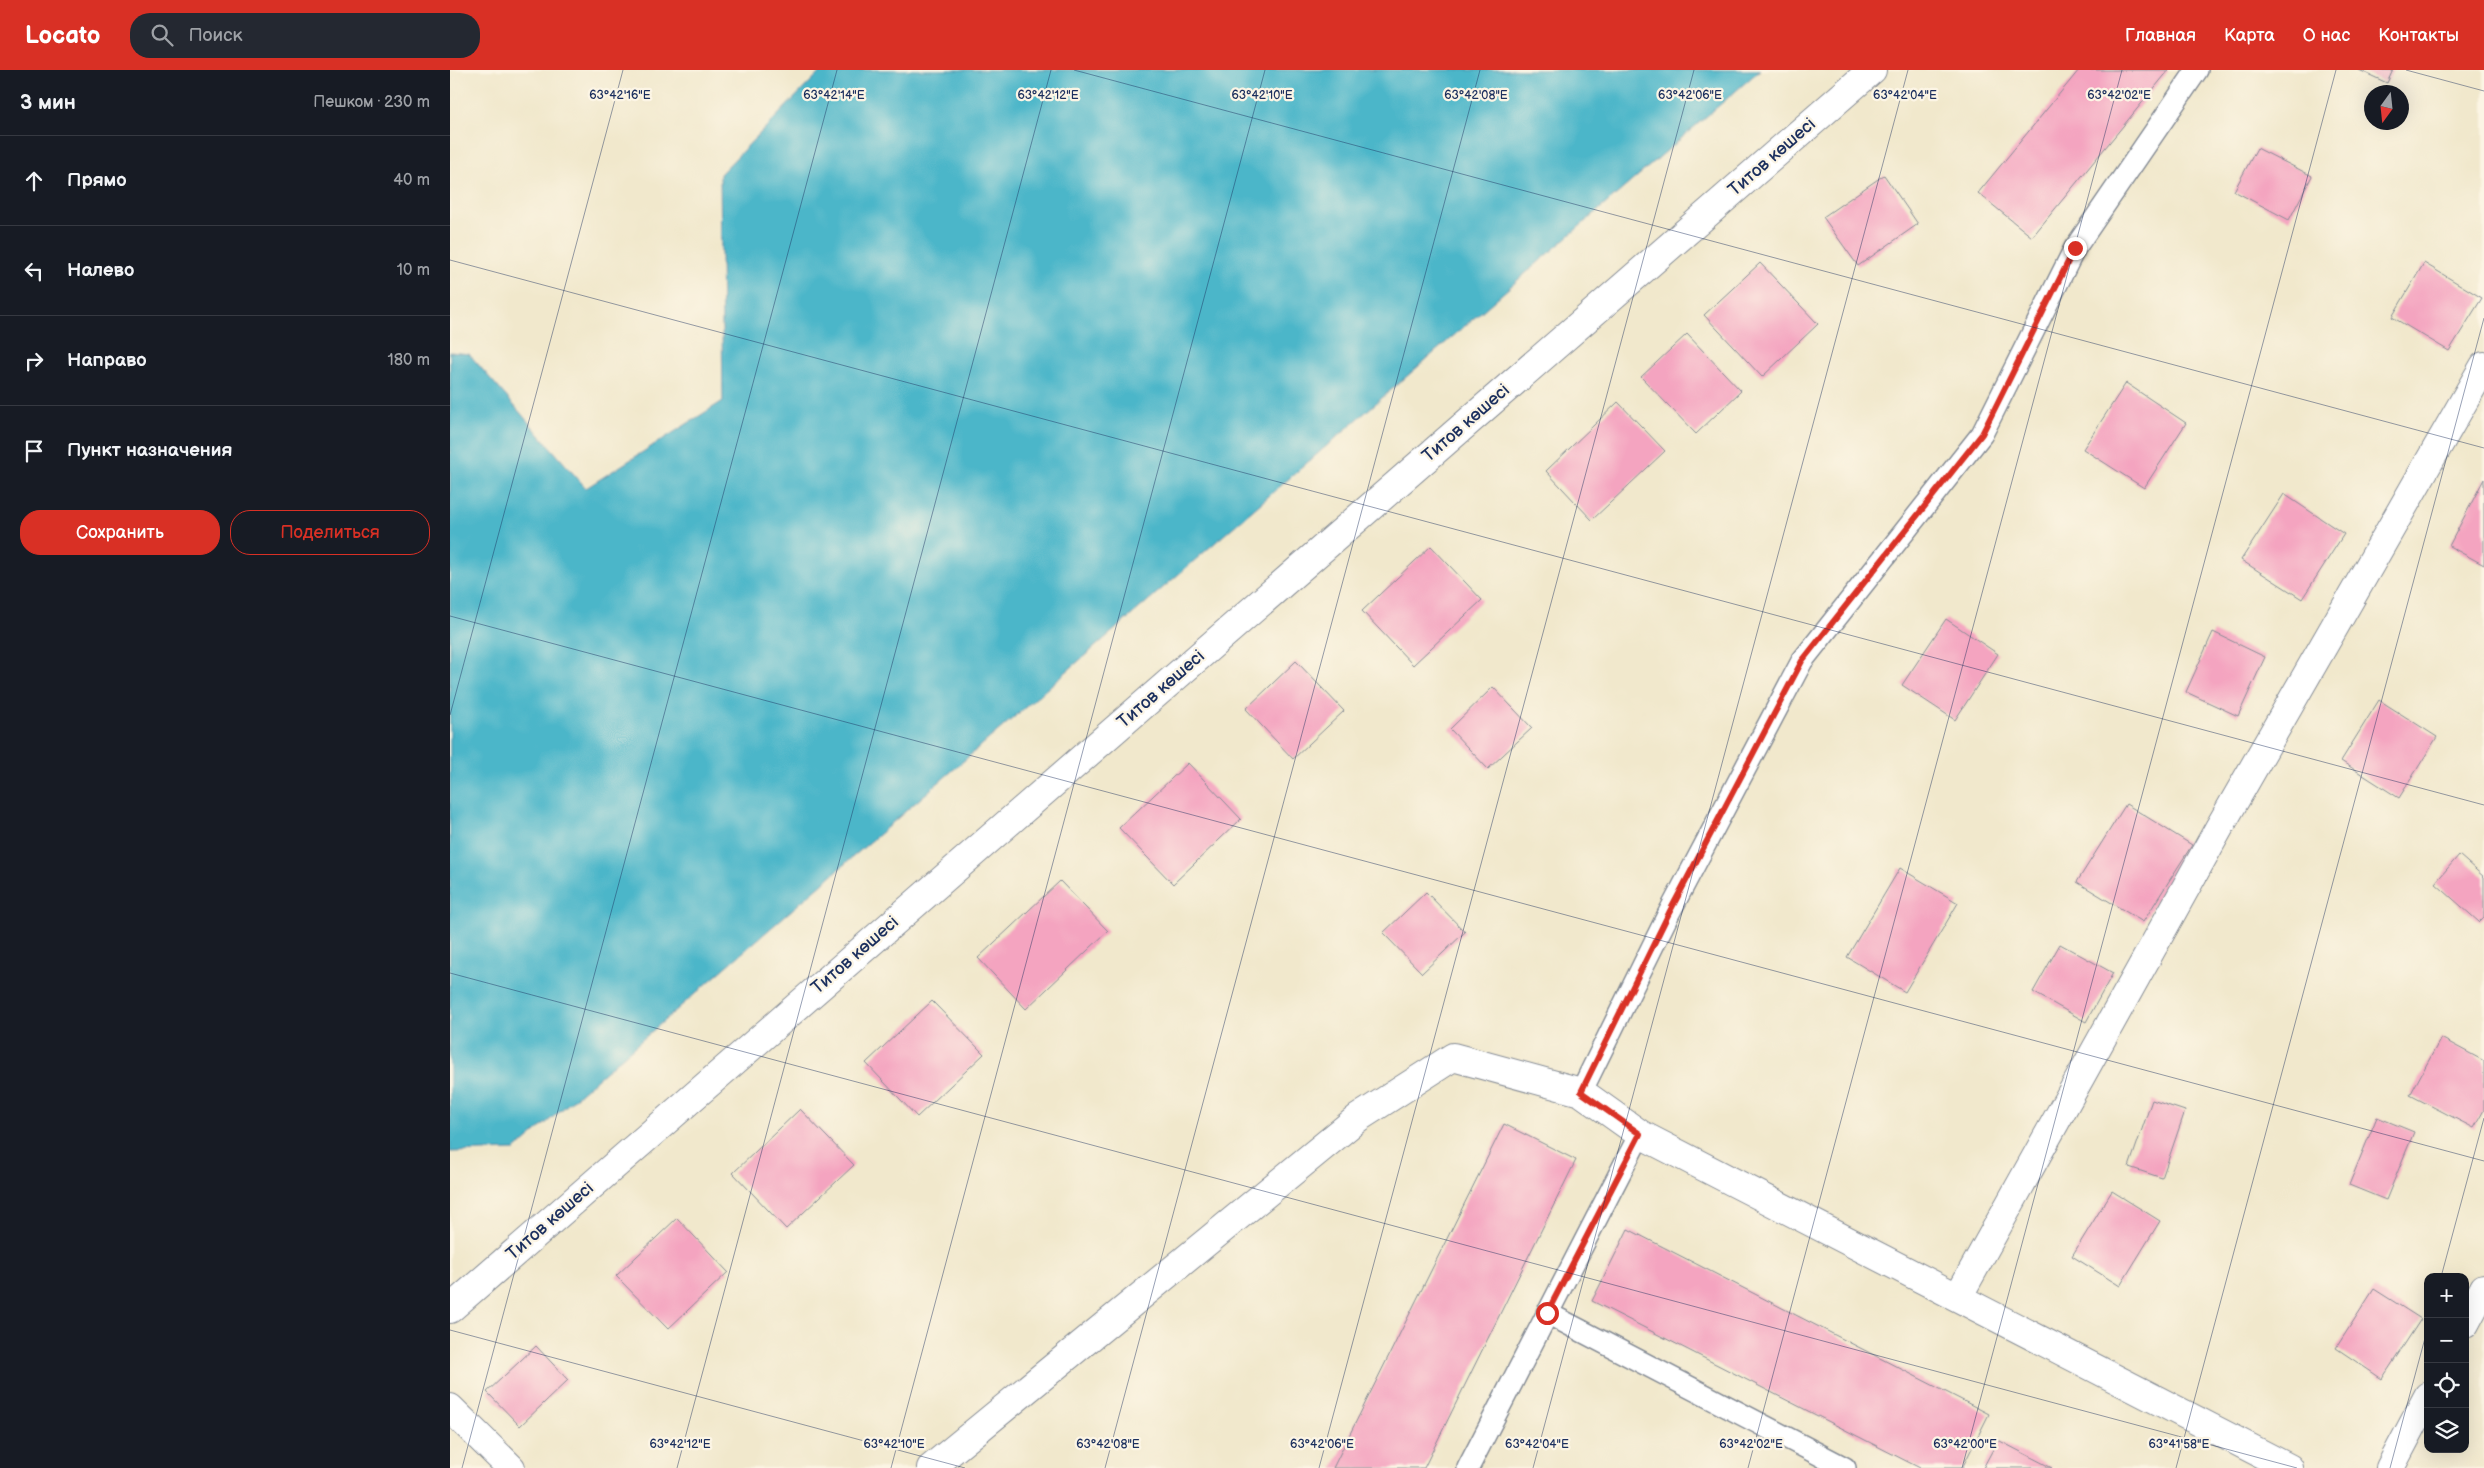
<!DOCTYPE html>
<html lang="ru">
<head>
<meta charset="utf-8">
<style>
	:root { --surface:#171b24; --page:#242831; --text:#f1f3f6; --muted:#9ea1a6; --line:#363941; --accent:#d93025 }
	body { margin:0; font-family:"Balsamiq Sans",sans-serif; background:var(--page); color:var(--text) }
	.controls { position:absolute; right:15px; bottom:15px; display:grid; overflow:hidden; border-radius:10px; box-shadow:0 5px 20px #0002 }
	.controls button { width:45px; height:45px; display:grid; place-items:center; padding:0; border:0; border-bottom:1px solid var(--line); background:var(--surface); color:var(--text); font:25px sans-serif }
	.compass { position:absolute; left:1914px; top:15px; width:45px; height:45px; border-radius:50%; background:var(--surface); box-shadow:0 5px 20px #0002; rotate:195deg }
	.stop { position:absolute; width:15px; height:15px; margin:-11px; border:4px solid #d93025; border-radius:50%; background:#fff }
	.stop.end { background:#d93025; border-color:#fff; box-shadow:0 1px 5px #0008 }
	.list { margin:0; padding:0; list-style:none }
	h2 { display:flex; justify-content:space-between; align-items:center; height:65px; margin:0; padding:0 20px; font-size:21px }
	h2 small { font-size:16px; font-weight:400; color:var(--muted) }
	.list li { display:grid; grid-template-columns:32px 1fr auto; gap:15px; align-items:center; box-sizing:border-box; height:90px; padding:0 20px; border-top:1px solid var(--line) }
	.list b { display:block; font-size:19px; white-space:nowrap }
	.list em { font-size:16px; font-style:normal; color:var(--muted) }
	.actions { display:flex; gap:10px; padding:15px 20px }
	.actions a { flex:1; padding:11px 0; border:1px solid var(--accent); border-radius:20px; text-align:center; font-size:18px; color:var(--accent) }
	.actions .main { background:var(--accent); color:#fff }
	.icon { flex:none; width:28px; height:28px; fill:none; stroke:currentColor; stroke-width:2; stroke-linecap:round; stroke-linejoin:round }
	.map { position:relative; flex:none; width:2034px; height:1398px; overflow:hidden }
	header { display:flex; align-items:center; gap:30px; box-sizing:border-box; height:70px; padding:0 25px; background:var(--accent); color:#fff }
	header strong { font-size:24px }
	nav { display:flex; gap:28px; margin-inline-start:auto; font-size:18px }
	.search { width:350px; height:45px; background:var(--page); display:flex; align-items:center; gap:12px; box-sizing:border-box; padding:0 18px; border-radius:20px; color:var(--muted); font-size:19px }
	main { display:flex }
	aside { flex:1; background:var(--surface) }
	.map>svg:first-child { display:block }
	.water { fill:#4bb6c9; stroke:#337294 }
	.building { fill:#f4a4c0 }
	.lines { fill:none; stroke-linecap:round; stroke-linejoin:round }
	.service-casing { stroke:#868c95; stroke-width:24 }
	.minor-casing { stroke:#868c95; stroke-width:30 }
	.service { stroke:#fff; stroke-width:21 }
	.minor { stroke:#fff; stroke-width:28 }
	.route { stroke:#d93025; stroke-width:6 }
	.ticks { fill:none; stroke:#1b2f5e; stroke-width:1; stroke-opacity:0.45 }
	.labels { text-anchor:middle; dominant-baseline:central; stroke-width:4.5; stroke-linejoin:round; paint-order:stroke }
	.street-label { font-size:18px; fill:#1b2f5e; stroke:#fcf5e5 }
	.ticks-label { font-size:12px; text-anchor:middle; fill:#1b2f5e; stroke:#fcf5e5; stroke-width:4.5; stroke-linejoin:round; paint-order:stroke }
</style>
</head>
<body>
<header>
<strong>Locato</strong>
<div class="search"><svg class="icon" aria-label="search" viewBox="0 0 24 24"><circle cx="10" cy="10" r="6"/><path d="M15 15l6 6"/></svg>Поиск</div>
<nav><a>Главная</a><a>Карта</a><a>О нас</a><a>Контакты</a></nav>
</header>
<main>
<aside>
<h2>3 мин<small>Пешком · 230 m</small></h2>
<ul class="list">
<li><svg class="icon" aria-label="ahead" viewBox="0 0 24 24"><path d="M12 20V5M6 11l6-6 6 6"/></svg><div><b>Прямо</b></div><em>40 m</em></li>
<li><svg class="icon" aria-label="left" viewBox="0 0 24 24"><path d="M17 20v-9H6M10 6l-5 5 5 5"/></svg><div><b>Налево</b></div><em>10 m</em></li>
<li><svg class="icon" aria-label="right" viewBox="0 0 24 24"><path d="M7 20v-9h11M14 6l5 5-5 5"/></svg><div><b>Направо</b></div><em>180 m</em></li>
<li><svg class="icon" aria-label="arrive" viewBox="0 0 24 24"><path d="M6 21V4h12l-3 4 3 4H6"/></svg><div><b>Пункт назначения</b></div></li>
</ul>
<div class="actions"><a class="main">Сохранить</a><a>Поделиться</a></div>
</aside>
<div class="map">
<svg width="2034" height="1398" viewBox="0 0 2034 1398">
	<rect width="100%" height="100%" fill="#fcf5e5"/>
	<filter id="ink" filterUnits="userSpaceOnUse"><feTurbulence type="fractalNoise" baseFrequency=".02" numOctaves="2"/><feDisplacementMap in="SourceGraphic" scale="10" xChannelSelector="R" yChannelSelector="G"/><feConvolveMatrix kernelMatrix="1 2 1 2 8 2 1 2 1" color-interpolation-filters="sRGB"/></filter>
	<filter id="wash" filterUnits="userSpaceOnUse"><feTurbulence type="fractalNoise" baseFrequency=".0096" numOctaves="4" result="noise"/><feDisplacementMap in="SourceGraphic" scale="20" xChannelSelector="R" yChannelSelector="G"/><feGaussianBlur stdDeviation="1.12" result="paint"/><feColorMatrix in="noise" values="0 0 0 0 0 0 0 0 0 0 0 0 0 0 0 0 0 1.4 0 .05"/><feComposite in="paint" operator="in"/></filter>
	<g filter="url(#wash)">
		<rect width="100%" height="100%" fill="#f1e8cc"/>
		<!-- water -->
		<path class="water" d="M 372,0 L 1310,0 L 65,1080 L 0,1082 L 0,282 L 19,284 L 136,418 L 273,331 L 270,104 Z"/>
		<g id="blocks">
			<!-- building -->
			<path class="building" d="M 1629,0 L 1719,0 L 1582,167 L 1528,123 Z
				M 1909,0 L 1943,0 L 1937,13 Z
				M 1807,78 L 1862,106 L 1839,150 L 1784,121 Z
				M 1434,105 L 1468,154 L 1408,196 L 1373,147 Z
				M 1310,193 L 1368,254 L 1312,307 L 1254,245 Z
				M 1974,193 L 2032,228 L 1999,281 L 1942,247 Z
				M 1237,264 L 1291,321 L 1246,364 L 1191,307 Z
				M 1676,313 L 1736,353 L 1694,418 L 1633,379 Z
				M 1168,332 L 1215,381 L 1142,450 L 1096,401 Z
				M 2034,409 L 2034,495 L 1999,476 Z
				M 1834,424 L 1894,464 L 1852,529 L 1791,490 Z
				M 981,476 L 1032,530 L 963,595 L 912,541 Z
				M 1496,549 L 1548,584 L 1505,650 L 1452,615 Z
				M 1763,562 L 1815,587 L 1788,646 L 1736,622 Z
				M 846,591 L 894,641 L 843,689 L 796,639 Z
				M 1043,617 L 1082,658 L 1038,699 L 1000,659 Z
				M 1929,630 L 1987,667 L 1949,728 L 1891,691 Z
				M 738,693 L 791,749 L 723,814 L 669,758 Z
				M 1676,734 L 1742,775 L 1693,852 L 1627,812 Z
				M 2009,785 L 2034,807 L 2034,847 L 2029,852 L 1985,813 Z
				M 1450,798 L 1508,833 L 1455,922 L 1397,887 Z
				M 610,811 L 658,861 L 576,939 L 528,888 Z
				M 976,822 L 1015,862 L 972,903 L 933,863 Z
				M 1610,874 L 1663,903 L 1636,952 L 1583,922 Z
				M 482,931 L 534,984 L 467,1047 L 416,993 Z
				M 1991,968 L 2034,991 L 2034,1040 L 2024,1058 L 1960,1025 Z
				M 1702,1030 L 1735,1041 L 1712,1108 L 1679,1097 Z
				M 350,1039 L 404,1095 L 336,1159 L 283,1103 Z
				M 1927,1047 L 1964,1062 L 1936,1130 L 1899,1115 Z
				M 1054,1054 L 1126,1090 L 974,1398 L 883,1398 Z
				M 1662,1121 L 1710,1151 L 1670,1216 L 1622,1186 Z
				M 227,1148 L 278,1202 L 218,1259 L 166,1206 Z
				M 1178,1159 L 1539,1344 L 1512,1398 L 1470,1398 L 1142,1231 Z
				M 1924,1219 L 1971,1249 L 1932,1309 L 1886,1278 Z
				M 86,1276 L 118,1310 L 70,1356 L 37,1322 Z
				M 1548,1370 L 1602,1398 L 1533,1398 Z"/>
		</g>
	</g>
	<g filter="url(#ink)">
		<use href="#blocks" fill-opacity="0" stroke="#868c95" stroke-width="1"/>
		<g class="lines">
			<defs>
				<path id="service" d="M 1131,1022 L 1219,843 L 1352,591 L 1532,364 L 1625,178 L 1747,0
					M 1097,1243 L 1395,1398
					M 1018,1398 L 1190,1064"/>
				<path id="minor" d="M 1508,1227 L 1769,758 L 2034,296
					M 0,1239 L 1422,0
					M 2015,1254 L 2034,1218
					M 0,1338 L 61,1398
					M 481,1398 L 908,1048 L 1003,987 L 1131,1022 L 1190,1064 L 1839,1398
					M 1940,1398 L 1978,1326"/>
			</defs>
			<!-- service casing -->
			<use href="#service" class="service-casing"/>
			<!-- minor casing -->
			<use href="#minor" class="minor-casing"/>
			<!-- service -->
			<use href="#service" class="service"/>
			<!-- minor -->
			<use href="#minor" class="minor"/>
		</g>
	</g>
	<g class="lines" filter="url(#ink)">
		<!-- route -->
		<path class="route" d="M 1097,1243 L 1190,1064 L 1131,1022 L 1219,843 L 1352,591 L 1532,364 L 1625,178"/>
	</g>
	<!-- ticks -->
	<path class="ticks" d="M 624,0 L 2034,378M 1956,0 L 2034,21M 0,190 L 2034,735M 0,546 L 2034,1091M 0,645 L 173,0M 0,903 L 1847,1398M 1991,1207 L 2034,1048M 0,1260 L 515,1398M 12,1398 L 387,0M 227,1398 L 601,0M 441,1398 L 815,0M 655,1398 L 1030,0M 869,1398 L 1244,0M 1083,1398 L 1458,0M 1298,1398 L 1672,0M 1512,1398 L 1886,0M 1726,1398 L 2034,248M 1940,1398 L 1978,1257"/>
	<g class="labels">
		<!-- street labels -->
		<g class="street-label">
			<text transform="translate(1322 87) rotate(-41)">Титов көшесі</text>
			<text transform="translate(1016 353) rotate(-41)">Титов көшесі</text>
			<text transform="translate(711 619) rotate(-41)">Титов көшесі</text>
			<text transform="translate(405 885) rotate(-41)">Титов көшесі</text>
			<text transform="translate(100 1151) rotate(-41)">Титов көшесі</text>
		</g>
	</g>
	<g class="ticks-label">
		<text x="170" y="29">63°42'16"E</text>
		<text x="384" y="29">63°42'14"E</text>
		<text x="598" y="29">63°42'12"E</text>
		<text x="812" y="29">63°42'10"E</text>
		<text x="1026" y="29">63°42'08"E</text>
		<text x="1240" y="29">63°42'06"E</text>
		<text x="1455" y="29">63°42'04"E</text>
		<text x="1669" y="29">63°42'02"E</text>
		<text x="230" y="1378">63°42'12"E</text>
		<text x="444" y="1378">63°42'10"E</text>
		<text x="658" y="1378">63°42'08"E</text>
		<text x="872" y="1378">63°42'06"E</text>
		<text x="1087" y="1378">63°42'04"E</text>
		<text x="1301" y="1378">63°42'02"E</text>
		<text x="1515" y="1378">63°42'00"E</text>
		<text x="1729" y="1378">63°41'58"E</text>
	</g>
</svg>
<div class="controls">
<button>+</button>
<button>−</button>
<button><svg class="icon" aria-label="locate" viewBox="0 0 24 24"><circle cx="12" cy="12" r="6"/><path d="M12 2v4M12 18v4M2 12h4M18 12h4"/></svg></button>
<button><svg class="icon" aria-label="layers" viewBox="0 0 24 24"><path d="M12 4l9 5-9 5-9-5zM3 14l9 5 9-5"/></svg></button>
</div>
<svg class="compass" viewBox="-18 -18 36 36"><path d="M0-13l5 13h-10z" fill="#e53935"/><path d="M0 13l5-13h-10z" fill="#9ea1a6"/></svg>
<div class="stop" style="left:1097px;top:1243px"></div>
<div class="stop end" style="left:1625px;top:178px"></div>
</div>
</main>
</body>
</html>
